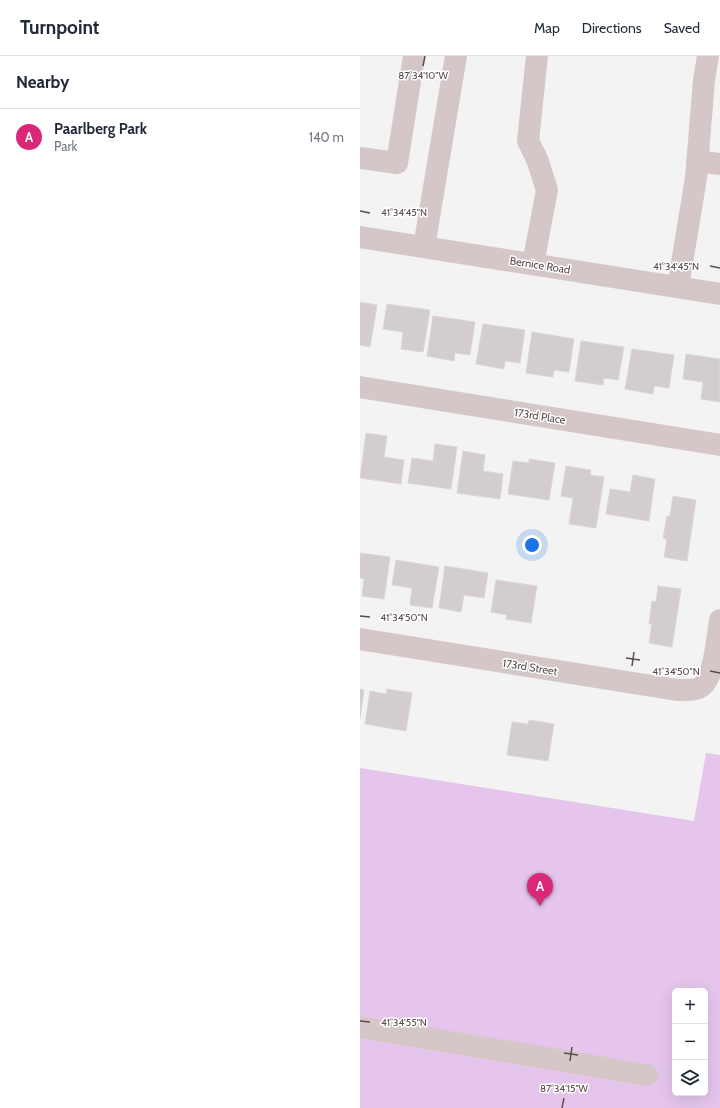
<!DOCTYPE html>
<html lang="en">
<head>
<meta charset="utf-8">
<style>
	:root { --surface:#fff; --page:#f2f2f3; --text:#1f2937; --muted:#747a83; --line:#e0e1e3; --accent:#db2777 }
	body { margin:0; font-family:Cabin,sans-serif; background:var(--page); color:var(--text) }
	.controls { position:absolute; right:12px; bottom:12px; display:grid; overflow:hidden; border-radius:6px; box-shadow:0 4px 16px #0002 }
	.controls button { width:36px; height:36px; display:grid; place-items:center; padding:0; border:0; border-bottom:1px solid var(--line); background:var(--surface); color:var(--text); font:20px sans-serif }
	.you { position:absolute; left:172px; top:489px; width:14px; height:14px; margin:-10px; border:3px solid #fff; border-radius:50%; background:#1a73e8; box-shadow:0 0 0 6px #1a73e833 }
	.badge { display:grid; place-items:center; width:26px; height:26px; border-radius:50%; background:var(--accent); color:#fff; font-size:13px; font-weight:700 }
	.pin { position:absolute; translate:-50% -33px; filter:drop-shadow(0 1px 2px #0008) }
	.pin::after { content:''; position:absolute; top:21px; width:14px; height:12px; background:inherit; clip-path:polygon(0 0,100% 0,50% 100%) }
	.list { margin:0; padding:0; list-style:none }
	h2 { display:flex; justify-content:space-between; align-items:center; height:52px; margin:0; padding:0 16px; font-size:17px }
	h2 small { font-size:13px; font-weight:400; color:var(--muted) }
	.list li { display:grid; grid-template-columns:26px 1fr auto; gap:12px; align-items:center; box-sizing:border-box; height:56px; padding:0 16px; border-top:1px solid var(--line) }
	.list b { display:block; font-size:15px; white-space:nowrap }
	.list p { margin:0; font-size:13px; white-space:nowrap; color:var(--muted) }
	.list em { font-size:13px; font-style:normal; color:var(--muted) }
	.icon { flex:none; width:22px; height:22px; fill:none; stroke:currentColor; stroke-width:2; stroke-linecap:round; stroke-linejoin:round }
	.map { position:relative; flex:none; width:360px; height:1052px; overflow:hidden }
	header { display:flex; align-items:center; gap:24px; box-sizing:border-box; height:56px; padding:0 20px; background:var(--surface); border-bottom:1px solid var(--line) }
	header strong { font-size:19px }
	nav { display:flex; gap:22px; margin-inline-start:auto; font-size:14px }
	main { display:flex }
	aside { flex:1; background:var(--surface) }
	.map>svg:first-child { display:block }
	.green { fill:#e5c5ec; fill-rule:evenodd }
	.building { fill:#d3cdcd; stroke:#dcd7d6 }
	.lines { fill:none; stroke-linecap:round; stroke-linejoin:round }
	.minor { stroke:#d5c7c8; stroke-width:22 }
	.ticks { fill:none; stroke:#5d4b4d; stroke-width:1.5 }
	.labels { text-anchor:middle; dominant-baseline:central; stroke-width:3; stroke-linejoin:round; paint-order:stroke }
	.street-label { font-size:11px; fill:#5d4b4d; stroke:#fff }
	.ticks-label { font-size:10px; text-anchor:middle; fill:#5d4b4d; stroke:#fff; stroke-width:3; stroke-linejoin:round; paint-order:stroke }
</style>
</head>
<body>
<header>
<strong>Turnpoint</strong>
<nav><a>Map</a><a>Directions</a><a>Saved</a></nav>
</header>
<main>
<aside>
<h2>Nearby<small></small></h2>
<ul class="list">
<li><span class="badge">A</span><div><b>Paarlberg Park</b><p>Park</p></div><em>140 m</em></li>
</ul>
</aside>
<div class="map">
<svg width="360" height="1052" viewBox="0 0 360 1052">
	<rect width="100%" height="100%" fill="#f2f3f2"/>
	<!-- green -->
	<path class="green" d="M 346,697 L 360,699 L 360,1052 L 0,1052 L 0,712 L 334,765 ZM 315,935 L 345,935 L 345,1037 L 315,1037 Z"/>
	<!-- building -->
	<path class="building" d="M 0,246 L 17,249 L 10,291 L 0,289 Z
		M 27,248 L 70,254 L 63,296 L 41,293 L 43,276 L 23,273 Z
		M 73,260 L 115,266 L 110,299 L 95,297 L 94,305 L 67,300 Z
		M 123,268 L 165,274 L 160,307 L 145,305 L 144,313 L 116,308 Z
		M 172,276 L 214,283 L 209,316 L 194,314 L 193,321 L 166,317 Z
		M 221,285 L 264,291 L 258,324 L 244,322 L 243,329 L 215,325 Z
		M 272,293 L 314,299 L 309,332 L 294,330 L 293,338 L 265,333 Z
		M 326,298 L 360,303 L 360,346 L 341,343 L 343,326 L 323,323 Z
		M 6,377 L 27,380 L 24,401 L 44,404 L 41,428 L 0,422 Z
		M 75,388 L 97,391 L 91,433 L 48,427 L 52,402 L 73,405 Z
		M 103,395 L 125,399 L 123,415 L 143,418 L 140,443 L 97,437 Z
		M 169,403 L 195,407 L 189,444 L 148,438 L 153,405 L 169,407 Z
		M 206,410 L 231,414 L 230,419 L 244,421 L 236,472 L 209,468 L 213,442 L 201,440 Z
		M 273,419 L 295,423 L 289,465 L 246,458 L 250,433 L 270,436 Z
		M 313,440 L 336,444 L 327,505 L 304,501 L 307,483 L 303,482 L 307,460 L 310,460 Z
		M 0,497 L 30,501 L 24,543 L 2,540 L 4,523 L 0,522 Z
		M 36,504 L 79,511 L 72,552 L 50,549 L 52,532 L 32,529 Z
		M 85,510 L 128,517 L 124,542 L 104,539 L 101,556 L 79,552 Z
		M 136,524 L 177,530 L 171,567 L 146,563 L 147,559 L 131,556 Z
		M 298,530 L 321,533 L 312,591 L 289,587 L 292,568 L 289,568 L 292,545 L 296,546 Z
		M 0,633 L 4,634 L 0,663 Z
		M 27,633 L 52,637 L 46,675 L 5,668 L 10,635 L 26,638 Z
		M 169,664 L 194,668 L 188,705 L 147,699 L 152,666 L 168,668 Z"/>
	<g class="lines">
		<!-- minor -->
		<path class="minor" d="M 0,102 L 37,107 L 54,0
			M 337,105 L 360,108
			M 0,181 L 360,238
			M 64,191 L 96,0
			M 173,208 L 187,134 L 177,103 L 168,85 L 177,0
			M 318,231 L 336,122 L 344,24 L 348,0
			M 0,331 L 360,389
			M 0,583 L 317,634 C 325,634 332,635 339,632 C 355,625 357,580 360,564
			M 0,971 L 287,1019"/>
	</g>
	<!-- ticks -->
	<path class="ticks" d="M 63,10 L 65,0M 0,155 L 10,157M 350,210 L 360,212M 0,560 L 10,561M 266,602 L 280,604M 272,610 L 274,596M 350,615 L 360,617M 0,965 L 10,966M 204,997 L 218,999M 210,1005 L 212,991M 202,1052 L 204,1042"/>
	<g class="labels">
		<!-- street labels -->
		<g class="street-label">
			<text transform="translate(180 209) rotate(9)">Bernice Road</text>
			<text transform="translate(180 360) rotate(9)">173rd Place</text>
			<text transform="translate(170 611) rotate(9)">173rd Street</text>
		</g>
	</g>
	<g class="ticks-label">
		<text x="63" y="23">87°34'10"W</text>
		<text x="44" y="160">41°34'45"N</text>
		<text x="316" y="214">41°34'45"N</text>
		<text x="44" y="565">41°34'50"N</text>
		<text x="316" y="619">41°34'50"N</text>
		<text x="44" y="970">41°34'55"N</text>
		<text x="204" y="1036">87°34'15"W</text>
	</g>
</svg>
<div class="controls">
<button>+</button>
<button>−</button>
<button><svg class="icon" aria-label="layers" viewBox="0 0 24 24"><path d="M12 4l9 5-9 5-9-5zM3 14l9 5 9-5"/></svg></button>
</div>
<div class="you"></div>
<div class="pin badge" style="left:180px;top:850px">A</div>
</div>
</main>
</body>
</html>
